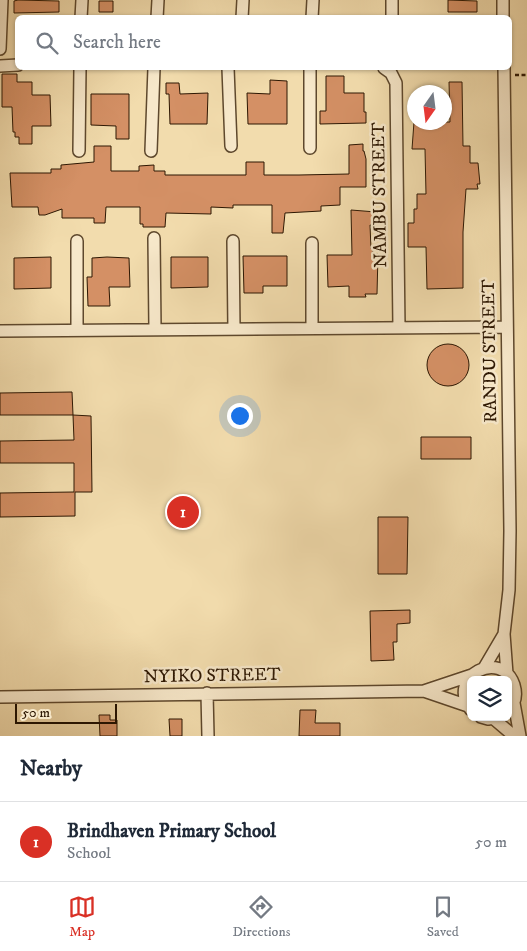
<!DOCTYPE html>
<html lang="en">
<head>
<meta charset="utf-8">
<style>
	:root { --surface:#fff; --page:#f6f6f7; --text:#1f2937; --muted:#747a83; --line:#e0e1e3; --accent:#d93025 }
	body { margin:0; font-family:"IM FELL DW Pica",serif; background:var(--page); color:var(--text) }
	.controls { position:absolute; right:15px; bottom:15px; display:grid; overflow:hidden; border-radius:8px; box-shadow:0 1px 4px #0004 }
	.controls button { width:45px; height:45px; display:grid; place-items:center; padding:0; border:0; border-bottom:1px solid var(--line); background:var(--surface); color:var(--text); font:25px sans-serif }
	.compass { position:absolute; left:407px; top:85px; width:45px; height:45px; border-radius:50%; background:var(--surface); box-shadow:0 1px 4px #0004; rotate:194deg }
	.scale { position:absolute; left:15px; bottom:12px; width:102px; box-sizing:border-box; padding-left:5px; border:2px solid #2d1702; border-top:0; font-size:14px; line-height:18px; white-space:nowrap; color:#2d1702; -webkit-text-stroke:4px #f7e8ca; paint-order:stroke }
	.you { position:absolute; left:239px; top:415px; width:18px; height:18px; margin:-12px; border:4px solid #fff; border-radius:50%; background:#1a73e8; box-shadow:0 0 0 8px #1a73e833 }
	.badge { display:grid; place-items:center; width:32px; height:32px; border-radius:50%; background:var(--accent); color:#fff; font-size:16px; font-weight:700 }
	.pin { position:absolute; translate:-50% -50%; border:2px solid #fff; box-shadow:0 1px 5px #0006 }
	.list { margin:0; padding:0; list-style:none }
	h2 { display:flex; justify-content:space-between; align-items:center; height:65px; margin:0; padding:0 20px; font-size:21px }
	h2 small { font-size:16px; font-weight:400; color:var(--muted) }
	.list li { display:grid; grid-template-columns:32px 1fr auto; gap:15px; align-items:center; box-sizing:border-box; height:80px; padding:0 20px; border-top:1px solid var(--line) }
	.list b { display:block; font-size:19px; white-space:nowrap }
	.list p { margin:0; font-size:16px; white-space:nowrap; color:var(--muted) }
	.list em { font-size:16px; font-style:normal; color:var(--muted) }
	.icon { flex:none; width:28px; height:28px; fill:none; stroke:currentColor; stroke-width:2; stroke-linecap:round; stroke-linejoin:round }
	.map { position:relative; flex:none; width:527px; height:736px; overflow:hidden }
	.search { position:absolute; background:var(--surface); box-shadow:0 1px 4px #0004; left:15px; right:15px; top:15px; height:55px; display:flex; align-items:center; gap:12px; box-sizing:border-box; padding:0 18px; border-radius:8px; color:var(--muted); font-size:19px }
	.sheet { height:145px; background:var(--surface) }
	nav { display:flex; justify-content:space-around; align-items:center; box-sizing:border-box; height:70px; border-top:1px solid var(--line); background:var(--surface); font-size:14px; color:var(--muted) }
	nav a { display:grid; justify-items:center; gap:2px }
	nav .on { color:var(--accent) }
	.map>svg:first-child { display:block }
	.building { fill:#d49065; stroke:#2d1702 }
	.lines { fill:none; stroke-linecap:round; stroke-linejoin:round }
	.street-casing { stroke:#5e482d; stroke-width:14 }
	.path { stroke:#2d1702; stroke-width:2.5; stroke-dasharray:4 2.5; stroke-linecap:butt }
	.street { stroke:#f7e8ca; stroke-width:11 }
	.labels { text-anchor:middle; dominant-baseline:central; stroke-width:5; stroke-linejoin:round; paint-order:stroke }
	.street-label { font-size:18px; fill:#2d1702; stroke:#f7e8ca }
</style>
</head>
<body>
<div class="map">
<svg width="527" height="736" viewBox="0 0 527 736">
	<rect width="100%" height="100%" fill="#f2dcad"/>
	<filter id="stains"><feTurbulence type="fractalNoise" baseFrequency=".004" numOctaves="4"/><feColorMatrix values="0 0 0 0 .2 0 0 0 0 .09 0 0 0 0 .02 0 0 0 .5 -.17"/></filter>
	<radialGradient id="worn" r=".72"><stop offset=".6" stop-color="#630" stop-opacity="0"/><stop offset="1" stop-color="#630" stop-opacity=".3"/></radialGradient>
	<!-- building -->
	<path class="building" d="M 18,0 L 59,1 L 59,12 L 14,13 L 14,1 Z
		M 448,0 L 477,1 L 477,12 L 448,12 Z
		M 99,1 L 113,1 L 113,12 L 99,12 Z
		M 2,74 L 17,74 L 17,82 L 32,82 L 32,95 L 50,95 L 51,126 L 32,126 L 32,144 L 19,144 L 19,137 L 15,137 L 15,132 L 13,132 L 12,107 L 2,107 Z
		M 326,76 L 344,76 L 344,93 L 364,93 L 364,112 L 366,112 L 366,123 L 320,124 L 320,111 L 326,111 Z
		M 270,80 L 287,81 L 287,124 L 248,124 L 247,93 L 270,94 Z
		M 449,82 L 462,82 L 463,146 L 470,146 L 470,163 L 478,163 L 480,184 L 477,184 L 478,189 L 466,189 L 463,232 L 463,288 L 427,289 L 426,247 L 408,247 L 408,223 L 414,223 L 414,209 L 417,209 L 417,194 L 426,194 L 425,149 L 412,149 L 414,122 L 450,122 Z
		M 166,83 L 179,83 L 180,94 L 208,93 L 207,124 L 170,124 L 169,94 L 166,94 Z
		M 91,94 L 129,94 L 129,139 L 116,139 L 116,126 L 91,125 Z
		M 363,144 L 363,151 L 364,151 L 366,159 L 366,187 L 340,187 L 340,205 L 321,206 L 321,211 L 285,213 L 283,233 L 272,233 L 272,205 L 233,205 L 233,208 L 211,207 L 211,214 L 166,213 L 165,227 L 143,227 L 143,224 L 140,224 L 140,207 L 106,207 L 105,223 L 94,223 L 94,218 L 62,218 L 62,209 L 45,215 L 39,215 L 38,207 L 12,207 L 10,173 L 51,173 L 51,169 L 61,169 L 61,165 L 94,162 L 94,146 L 111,146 L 111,171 L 139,171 L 139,166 L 154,165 L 154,171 L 165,171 L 165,175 L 246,175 L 246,162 L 264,162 L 264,175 L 299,175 L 349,174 L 349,145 Z
		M 351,210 L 376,212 L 376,225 L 370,225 L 371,249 L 373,249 L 373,254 L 378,254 L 377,294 L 365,294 L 366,297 L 349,297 L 349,286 L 328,287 L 327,255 L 352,255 Z
		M 243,256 L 287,256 L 287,286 L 263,286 L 263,293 L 244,293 Z
		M 51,257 L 51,288 L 14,289 L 14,258 Z
		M 107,257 L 129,258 L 130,287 L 109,287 L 110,306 L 88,306 L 87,277 L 92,277 L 92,258 Z
		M 171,257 L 208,257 L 208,287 L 171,288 Z
		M427 365a21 21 0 1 1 42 0a21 21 0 1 1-42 0Z
		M 72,392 L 73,415 L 0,415 L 0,393 Z
		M 73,415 L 91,416 L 92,492 L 75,492 L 75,516 L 0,517 L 0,493 L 74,492 L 74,463 L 0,463 L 0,441 L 74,440 Z
		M 421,437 L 471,437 L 471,459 L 421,459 Z
		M 378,517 L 408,517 L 407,574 L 378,574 Z
		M 410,610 L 410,623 L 397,624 L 397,642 L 393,642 L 394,660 L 371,661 L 370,611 Z
		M 300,710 L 316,710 L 315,723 L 340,723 L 340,736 L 299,736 Z
		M 99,715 L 110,715 L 110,720 L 117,720 L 117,736 L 100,736 Z
		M 169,719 L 182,719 L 182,736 L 170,736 Z"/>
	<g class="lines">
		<defs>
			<path id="street" d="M 503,0 L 503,18
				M 81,18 L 82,0
				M 157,18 L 158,0
				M 242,18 L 243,0
				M 312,18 L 313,0
				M 392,18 L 392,0
				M 0,49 L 2,0
				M 0,66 L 18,65
				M 228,68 L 231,146
				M 310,68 L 310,148
				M 384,68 L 391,73 L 396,83 L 399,328
				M 504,68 L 510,531 L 509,590 L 504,634 L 507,674
				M 79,151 L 80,68
				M 151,151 L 154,68
				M 154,238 L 155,329
				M 77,241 L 77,330
				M 233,241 L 234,329
				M 312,328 L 312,243
				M 0,331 L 507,327
				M 484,668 L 504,634
				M 424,691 L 468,706
				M 207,693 L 208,736
				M 0,697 L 424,691 L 472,675
				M 514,703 L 520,736
				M 471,710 C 445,676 502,648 514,685 C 517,695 515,704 508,711
				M 481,717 L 488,719 L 499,717
				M 494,719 L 514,736"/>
		</defs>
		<!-- street casing -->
		<use href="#street" class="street-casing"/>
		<!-- path -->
		<path class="path" d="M 515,75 L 527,75"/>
		<!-- street -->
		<use href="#street" class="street"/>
	</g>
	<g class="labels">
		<!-- street labels -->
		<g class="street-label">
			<text transform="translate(380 195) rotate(-91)">NAMBU STREET</text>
			<text transform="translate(490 351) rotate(-91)">RANDU STREET</text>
			<text transform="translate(212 676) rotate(-1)">NYIKO STREET</text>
		</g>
	</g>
	<rect width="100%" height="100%" filter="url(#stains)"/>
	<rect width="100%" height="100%" fill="url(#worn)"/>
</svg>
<div class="controls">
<button><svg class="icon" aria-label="layers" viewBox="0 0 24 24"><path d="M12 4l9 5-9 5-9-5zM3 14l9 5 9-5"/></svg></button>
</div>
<svg class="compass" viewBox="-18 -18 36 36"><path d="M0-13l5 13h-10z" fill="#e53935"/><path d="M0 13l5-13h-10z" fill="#747a83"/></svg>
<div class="scale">50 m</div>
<div class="you"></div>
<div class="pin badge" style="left:183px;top:512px">1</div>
<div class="search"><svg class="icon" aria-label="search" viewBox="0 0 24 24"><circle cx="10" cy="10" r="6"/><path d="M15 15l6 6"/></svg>Search here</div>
</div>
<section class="sheet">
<h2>Nearby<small></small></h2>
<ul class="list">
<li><span class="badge">1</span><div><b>Brindhaven Primary School</b><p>School</p></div><em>50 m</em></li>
</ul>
</section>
<nav>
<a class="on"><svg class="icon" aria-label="map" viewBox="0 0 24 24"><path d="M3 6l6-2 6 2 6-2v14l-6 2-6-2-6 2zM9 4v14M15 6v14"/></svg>Map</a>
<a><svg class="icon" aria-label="directions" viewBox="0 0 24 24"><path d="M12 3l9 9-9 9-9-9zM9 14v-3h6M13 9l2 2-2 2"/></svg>Directions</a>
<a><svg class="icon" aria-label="saved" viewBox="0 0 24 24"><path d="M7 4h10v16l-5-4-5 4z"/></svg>Saved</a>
</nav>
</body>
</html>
